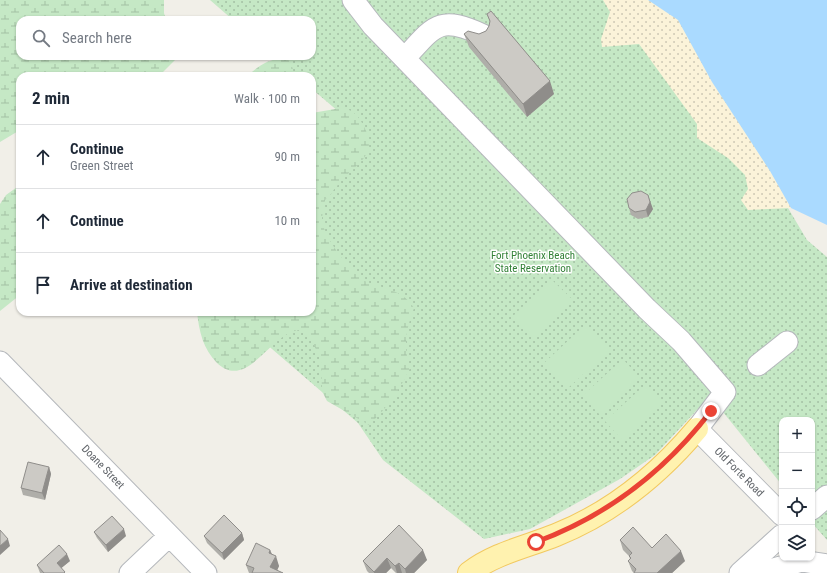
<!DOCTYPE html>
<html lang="en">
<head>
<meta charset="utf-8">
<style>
	:root { --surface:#fff; --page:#f6f6f7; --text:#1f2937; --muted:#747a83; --line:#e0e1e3 }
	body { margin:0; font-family:"Roboto Condensed",sans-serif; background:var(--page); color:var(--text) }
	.controls { position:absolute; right:12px; bottom:12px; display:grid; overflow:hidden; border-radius:8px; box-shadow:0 1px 3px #0004 }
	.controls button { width:36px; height:36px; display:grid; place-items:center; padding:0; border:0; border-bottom:1px solid var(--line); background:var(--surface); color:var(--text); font:20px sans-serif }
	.stop { position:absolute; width:12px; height:12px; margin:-9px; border:3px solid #ea4335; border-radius:50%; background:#fff }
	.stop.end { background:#ea4335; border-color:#fff; box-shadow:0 1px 4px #0008 }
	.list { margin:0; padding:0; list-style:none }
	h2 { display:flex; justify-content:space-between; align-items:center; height:52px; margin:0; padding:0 16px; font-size:17px }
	h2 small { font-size:13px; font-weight:400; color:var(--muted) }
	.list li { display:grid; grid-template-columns:26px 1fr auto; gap:12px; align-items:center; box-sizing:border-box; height:64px; padding:0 16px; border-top:1px solid var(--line) }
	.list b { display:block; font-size:15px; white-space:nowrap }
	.list p { margin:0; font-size:13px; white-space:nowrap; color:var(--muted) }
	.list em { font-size:13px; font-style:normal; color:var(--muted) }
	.icon { flex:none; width:22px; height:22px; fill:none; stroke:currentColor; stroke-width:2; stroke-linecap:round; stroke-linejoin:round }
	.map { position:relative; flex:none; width:827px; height:573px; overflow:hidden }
	.search { position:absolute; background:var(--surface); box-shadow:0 1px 3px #0004; left:16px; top:16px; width:300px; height:44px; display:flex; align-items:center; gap:10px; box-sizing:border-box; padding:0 14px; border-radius:12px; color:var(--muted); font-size:15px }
	.panel { position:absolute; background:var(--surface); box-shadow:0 1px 3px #0004; left:16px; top:72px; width:300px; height:244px; border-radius:12px }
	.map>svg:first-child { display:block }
	.grass { fill:url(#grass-dots) }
	.wetland { fill:url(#wetland-marsh) }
	.sand { fill:url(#sand-dots) }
	.pitch { fill:#c5e8c5 }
	.water { fill:#aadaff }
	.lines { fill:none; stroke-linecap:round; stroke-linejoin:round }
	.minor-casing { stroke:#b5b8bc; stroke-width:23 }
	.major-casing { stroke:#f2c960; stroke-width:24 }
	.minor { stroke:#fff; stroke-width:21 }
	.major { stroke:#fff2af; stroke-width:22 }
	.wall { fill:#afaea9 }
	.shaded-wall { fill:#8f8d8a }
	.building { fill:#cccac5; stroke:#8f8d8a }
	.route { stroke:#ea4335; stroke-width:5 }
	.labels { text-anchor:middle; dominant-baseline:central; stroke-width:3; stroke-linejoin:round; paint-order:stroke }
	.park-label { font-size:11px; fill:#348238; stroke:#fff }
	.street-label { font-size:11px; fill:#5f6368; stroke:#fff }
</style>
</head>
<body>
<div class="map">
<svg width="827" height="573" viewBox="0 0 827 573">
	<defs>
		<pattern id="grass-dots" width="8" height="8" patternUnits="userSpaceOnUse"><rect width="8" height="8" fill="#c5e8c5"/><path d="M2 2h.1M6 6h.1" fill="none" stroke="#a3c0a4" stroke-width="1.8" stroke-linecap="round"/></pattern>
		<pattern id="wetland-marsh" width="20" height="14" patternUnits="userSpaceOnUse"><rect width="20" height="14" fill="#c5e8c5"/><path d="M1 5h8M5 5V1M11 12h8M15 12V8" fill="none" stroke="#a3c0a4"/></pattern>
		<pattern id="sand-dots" width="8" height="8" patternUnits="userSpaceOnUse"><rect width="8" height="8" fill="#fbf3d9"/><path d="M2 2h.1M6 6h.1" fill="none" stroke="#cec8b4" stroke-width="1.8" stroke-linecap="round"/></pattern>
	</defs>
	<rect width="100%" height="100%" fill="#f1efe8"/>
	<!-- grass -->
	<path class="grass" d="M 210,0 L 618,0 L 784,207 L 788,208 L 807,240 L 827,257 L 827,540 L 812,523 L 812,420 L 782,420 L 782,485 L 710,396 L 655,455 L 620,479 L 530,529 L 484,539 L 383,460 L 358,423 L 229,312 L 312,312 L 312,144 L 339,112 L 312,89 L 312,76 L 297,76 L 274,56 L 312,56 L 312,20 L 233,20 Z"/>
	<!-- wetland -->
	<path class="wetland" d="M 0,0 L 164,0 L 164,13 L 166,20 L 20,20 L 20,56 L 179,56 L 159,76 L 20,76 L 20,130 L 0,142 Z
		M 284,58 L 290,61 L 293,69 L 291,76 L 247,76 C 259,66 268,59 284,58 Z
		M 341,108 C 351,109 357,114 362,123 C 382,157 354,163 337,186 C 332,191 331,196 325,200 C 324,206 322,215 322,221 C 324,237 352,276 367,282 C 385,289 403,290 414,308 C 406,329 403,346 410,368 C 400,390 387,408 369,425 L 327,401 L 322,391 L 321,361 L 314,345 L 303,330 C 272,327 249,393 217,363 C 203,349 199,331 197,312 L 312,312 L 312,113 Z
		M 20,185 L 20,295 L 0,311 L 0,204 L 6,195 Z"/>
	<!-- sand -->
	<path class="sand" d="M 603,0 L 679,0 L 794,189 L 791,208 L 748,210 L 741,200 L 748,189 L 745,175 L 728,158 L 697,138 L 697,124 L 639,44 L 602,47 L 601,39 L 610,12 Z"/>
	<!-- pitch -->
	<path class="pitch" d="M 551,279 L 572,299 L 532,338 L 512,317 Z
		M 586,324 L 610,350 L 567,389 L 543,364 Z
		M 623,359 L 640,378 L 600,415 L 582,396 Z
		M 646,384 L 663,403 L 622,440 L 605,421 Z"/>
	<!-- water -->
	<path class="water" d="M 648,0 L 827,0 L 827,225 L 791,208 L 770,171 L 712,82 L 678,20 Z"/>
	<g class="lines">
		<defs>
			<path id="minor" d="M 353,0 L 373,26 L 647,309 L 681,341 L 725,392 L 697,429 L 782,515
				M 405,58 C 435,25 439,15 483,35
				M 0,362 L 206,573
				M 758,365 L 787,342
				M 812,509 L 827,496
				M 130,573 L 169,536
				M 740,573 L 782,535
				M 759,573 L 802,561 L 827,565"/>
			<path id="major" d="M 469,573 C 495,553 526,547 556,535 C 611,513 659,474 697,429"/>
		</defs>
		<!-- minor casing -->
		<use href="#minor" class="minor-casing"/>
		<!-- major casing -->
		<use href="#major" class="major-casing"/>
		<!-- minor -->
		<use href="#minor" class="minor"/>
		<!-- major -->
		<use href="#major" class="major"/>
	</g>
	<!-- wall -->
	<path class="wall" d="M 487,14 L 554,94 L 527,117 L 469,47 L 464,34 L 479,34 L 486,31 L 489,26 L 490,22 Z
		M 629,208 L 653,209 L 648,217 L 638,219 L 631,215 Z
		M 49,467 L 51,474 L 45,500 L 23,495 L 21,488 Z
		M 399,525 L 427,560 L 414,573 L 396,573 L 391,568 L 386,573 L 369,573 L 367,571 L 363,561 Z
		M 94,532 L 126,536 L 108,552 L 97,538 Z
		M 242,533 L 244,540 L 224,560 L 207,543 L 204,536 Z
		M 620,540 L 652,548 L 685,561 L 672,573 L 634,573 L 632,571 L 628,561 L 630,559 L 629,556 L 623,550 Z
		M 270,550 L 272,554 L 279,566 L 277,570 L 283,573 L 249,573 L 246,565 Z
		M 70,561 L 61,568 L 65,573 L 40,573 L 37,565 Z"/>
	<!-- shaded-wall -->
	<path class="shaded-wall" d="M 550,81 L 554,94 L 527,117 L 523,104 Z
		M 648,195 L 653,209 L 648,217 L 646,210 Z
		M 49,467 L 51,474 L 45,500 L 42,493 Z
		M 124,529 L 126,536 L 108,552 L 106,545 Z
		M 242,533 L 244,540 L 224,560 L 222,553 Z
		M 8,539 L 10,546 L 0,555 L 0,546 Z
		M 270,550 L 274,560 L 276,556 L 279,566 L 276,573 L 270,567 L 269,553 Z
		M 423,550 L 427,560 L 414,573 L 406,573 L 405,569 Z
		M 681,551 L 685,561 L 672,573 L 657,573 Z
		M 67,554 L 70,561 L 59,570 L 57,563 Z
		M 387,558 L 391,568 L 386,573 L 374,573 L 374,572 Z
		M 399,563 L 402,573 L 397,573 L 395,566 Z"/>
	<!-- building -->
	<path class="building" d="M 491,11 L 550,81 L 523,104 L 464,34 L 468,31 L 479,34 L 486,31 L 489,26 L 490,21 L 487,14 Z
		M 641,191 L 648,195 L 650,202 L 646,210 L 635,212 L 629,208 L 627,199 L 632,193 Z
		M 28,462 L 49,467 L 42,493 L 21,488 Z
		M 224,515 L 242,533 L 222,553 L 204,536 Z
		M 112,516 L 124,529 L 106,545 L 94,532 Z
		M 399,525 L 423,550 L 405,569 L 399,563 L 395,566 L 387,558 L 374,572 L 363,561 Z
		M 633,527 L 652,548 L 666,534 L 681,551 L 657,573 L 634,573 L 636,569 L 628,561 L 631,558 L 629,556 L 632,553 L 620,540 Z
		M 0,530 L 8,539 L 0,546 Z
		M 256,543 L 270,550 L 269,553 L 276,556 L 270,567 L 283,573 L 252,573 L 254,568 L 246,565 Z
		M 59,545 L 67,554 L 57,563 L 65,572 L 64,573 L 44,573 L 37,565 Z"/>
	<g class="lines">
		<!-- route -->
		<path class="route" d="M 536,542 C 607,516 665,471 711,411"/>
	</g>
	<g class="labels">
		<!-- park labels -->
		<g class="park-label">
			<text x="533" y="255">Fort Phoenix Beach<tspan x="533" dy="13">State Reservation</tspan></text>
		</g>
		<!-- street labels -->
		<g class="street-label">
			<text transform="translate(103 467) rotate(46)">Doane Street</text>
			<text transform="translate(739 472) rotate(45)">Old Forte Road</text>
		</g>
	</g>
</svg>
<div class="controls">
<button>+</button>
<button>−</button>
<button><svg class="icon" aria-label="locate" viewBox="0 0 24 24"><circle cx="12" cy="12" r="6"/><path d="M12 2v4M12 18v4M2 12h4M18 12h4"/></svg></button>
<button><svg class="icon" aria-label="layers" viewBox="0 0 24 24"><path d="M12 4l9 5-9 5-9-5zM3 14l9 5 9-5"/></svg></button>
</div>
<div class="stop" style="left:536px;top:542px"></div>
<div class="stop end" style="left:711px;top:411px"></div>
<div class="search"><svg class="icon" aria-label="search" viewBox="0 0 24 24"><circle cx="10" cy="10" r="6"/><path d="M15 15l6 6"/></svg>Search here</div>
<section class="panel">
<h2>2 min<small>Walk · 100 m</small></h2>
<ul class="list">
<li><svg class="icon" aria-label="ahead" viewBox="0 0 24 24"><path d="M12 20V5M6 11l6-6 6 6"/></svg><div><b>Continue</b><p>Green Street</p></div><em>90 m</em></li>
<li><svg class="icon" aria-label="ahead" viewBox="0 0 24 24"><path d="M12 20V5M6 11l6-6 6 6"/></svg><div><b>Continue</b></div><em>10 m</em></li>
<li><svg class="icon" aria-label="arrive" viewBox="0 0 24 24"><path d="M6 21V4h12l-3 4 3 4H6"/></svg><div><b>Arrive at destination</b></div></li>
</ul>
</section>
</div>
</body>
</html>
